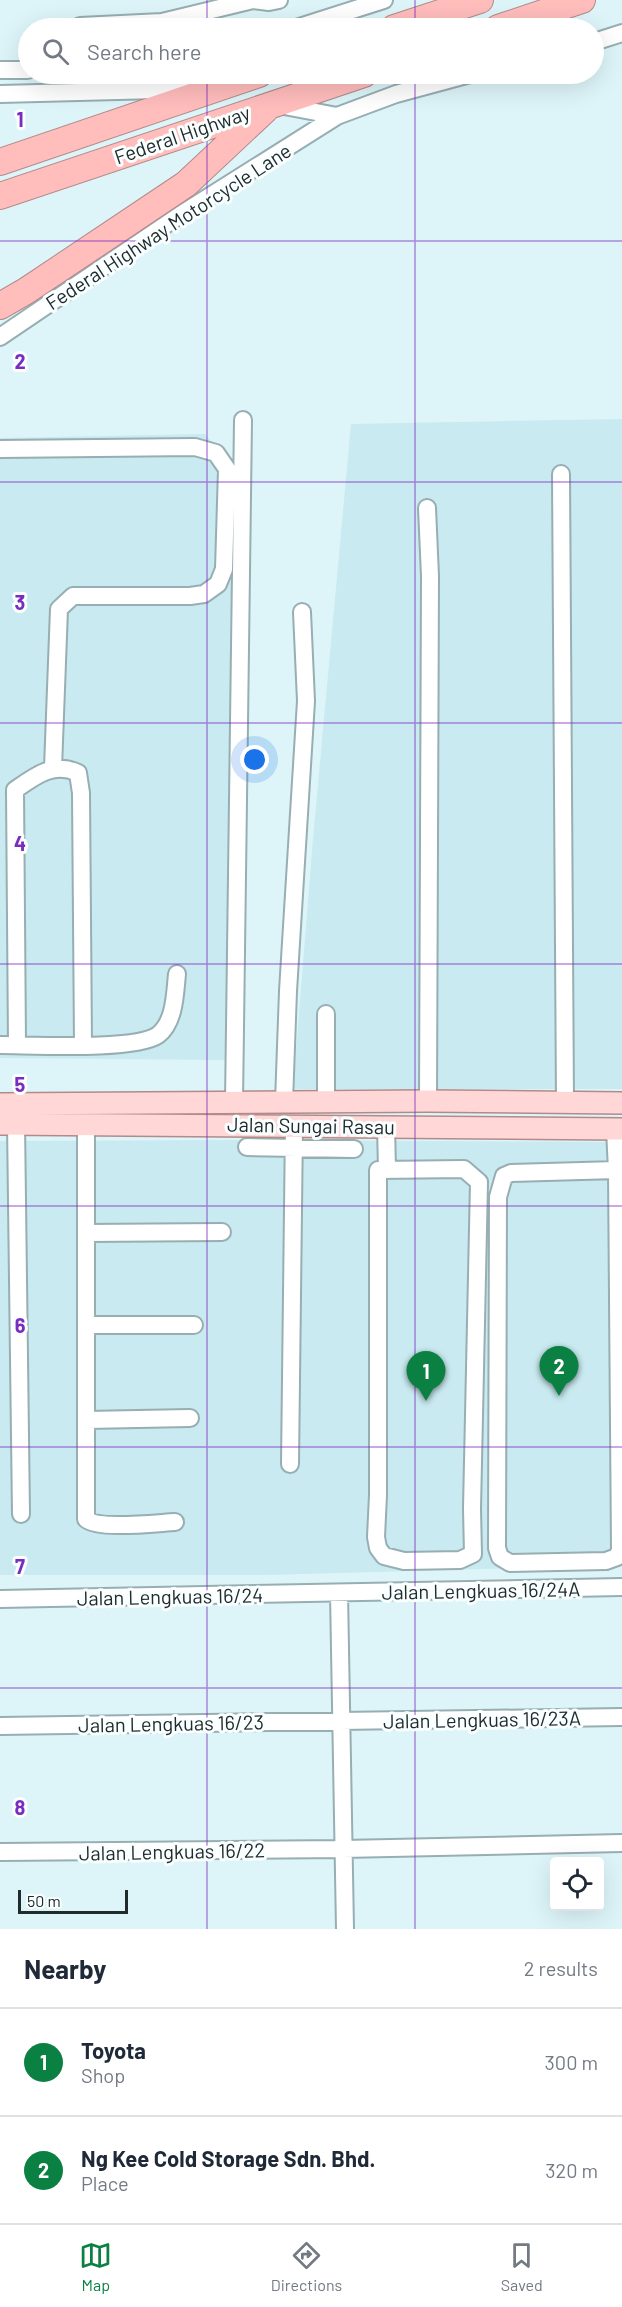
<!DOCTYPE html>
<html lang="en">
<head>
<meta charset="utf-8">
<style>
	:root { --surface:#fff; --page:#f2f2f3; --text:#1f2937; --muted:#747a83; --line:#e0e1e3; --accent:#0b8043 }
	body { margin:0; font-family:Barlow,sans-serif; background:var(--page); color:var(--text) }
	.controls { position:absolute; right:18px; bottom:18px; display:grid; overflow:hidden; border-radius:6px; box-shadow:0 6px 24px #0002 }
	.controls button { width:54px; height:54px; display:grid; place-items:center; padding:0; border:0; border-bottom:2px solid var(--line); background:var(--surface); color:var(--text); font:30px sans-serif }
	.scale { position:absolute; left:18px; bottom:15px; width:110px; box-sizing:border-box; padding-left:6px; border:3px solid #222b2c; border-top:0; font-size:16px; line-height:21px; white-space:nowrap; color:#222b2c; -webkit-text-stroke:4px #f9feff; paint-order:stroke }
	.you { position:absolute; left:255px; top:760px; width:21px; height:21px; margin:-15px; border:4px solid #fff; border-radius:50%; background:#1a73e8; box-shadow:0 0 0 9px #1a73e833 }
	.badge { display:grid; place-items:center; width:39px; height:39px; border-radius:50%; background:var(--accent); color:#fff; font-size:20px; font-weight:700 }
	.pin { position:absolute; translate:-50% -50px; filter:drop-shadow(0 2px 3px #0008) }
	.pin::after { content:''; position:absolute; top:32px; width:21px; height:18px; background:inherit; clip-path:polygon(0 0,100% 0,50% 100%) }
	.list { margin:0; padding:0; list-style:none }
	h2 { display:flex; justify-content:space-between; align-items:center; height:78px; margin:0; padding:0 24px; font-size:26px }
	h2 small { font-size:20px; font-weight:400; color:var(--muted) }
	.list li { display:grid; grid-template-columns:39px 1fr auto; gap:18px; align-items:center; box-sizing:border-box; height:108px; padding:0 24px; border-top:2px solid var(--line) }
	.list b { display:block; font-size:22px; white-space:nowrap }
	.list p { margin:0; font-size:20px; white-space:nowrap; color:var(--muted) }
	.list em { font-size:20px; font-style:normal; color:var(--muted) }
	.icon { flex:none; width:33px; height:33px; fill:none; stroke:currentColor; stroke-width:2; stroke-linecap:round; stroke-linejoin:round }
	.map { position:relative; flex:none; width:622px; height:1929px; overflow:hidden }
	.search { position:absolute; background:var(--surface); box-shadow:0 6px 24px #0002; left:18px; right:18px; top:18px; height:66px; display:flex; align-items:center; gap:15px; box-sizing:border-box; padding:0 21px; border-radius:33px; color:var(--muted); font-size:22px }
	.sheet { height:294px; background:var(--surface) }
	nav { display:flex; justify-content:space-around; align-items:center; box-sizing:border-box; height:84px; border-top:2px solid var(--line); background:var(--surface); font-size:16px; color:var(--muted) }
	nav a { display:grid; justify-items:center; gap:3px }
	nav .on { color:var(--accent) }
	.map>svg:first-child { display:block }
	.built { fill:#c8eaf0 }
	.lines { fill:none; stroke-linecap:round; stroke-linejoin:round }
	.minor-casing { stroke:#97aeb2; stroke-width:20 }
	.major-casing { stroke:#b28a8a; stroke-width:24 }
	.highway-casing { stroke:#b28a8a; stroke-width:28 }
	.minor { stroke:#fff; stroke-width:16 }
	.major { stroke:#ffd7d7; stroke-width:21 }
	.highway { stroke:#ffbdbc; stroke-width:26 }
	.grid { fill:none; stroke:#7b2cbf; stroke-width:1.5; stroke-opacity:0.55 }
	.labels { text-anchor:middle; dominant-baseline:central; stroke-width:6; stroke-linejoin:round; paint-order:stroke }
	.street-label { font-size:20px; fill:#222b2c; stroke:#f9feff }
	.grid-label { font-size:20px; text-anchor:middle; font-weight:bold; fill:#7b2cbf; stroke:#f9feff; stroke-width:6; stroke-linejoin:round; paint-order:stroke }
</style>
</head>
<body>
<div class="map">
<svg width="622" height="1929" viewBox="0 0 622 1929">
	<rect width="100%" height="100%" fill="#ddf5f9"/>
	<!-- built -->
	<path class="built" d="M 622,419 L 622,1089 L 293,1089 L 313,839 L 351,424 Z
		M 205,434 L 232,466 L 227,1060 L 0,1058 L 0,438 Z
		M 241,1140 L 622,1142 L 622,1565 L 265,1575 L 0,1575 L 0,1141 Z"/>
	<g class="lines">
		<defs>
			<path id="minor" d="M 80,26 L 162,22 L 253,0 L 269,2 L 279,0
				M 296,28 L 384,0
				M 594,42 L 622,33
				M 0,70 L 28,70
				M 0,94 L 197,89
				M 279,105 L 337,116
				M 0,337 L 180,215 L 337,116 L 396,94 L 470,74
				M 0,449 L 195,447 L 216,453 L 227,469 L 224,569 L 218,584 L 204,594 L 190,596 L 73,596 L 59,609 L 53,768
				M 561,474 L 565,1103
				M 427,508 L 430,576 L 428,1101
				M 326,1014 L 326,1102
				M 0,1045 C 32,1045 135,1051 158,1035 C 175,1022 175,993 177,974
				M 17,1045 L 15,790 C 35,776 54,761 78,773 L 81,793 L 83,1045
				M 284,1102 L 288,991 L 306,701 L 302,612
				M 234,1103 L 243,420
				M 16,1123 L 21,1514
				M 86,1123 L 86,1519 C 98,1530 156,1523 175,1522
				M 386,1126 L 387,1170
				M 615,1129 L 617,1170 L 620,1550 L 617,1557 L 606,1561 L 510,1563 L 500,1557 L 497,1548 L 498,1197 L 504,1176 L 511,1173 L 617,1170
				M 247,1147 L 354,1149
				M 464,1169 L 479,1182 L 472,1509 L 473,1554 L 460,1560 L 404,1561 L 384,1556 L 378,1548 L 376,1537 L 378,1495 L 378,1170 Z
				M 86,1233 L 222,1232
				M 86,1325 L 194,1325
				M 86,1420 L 190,1418
				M 290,1464 L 294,1125
				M 339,1593 L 345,1929
				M 0,1599 L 622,1587
				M 0,1726 L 622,1717
				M 0,1852 L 343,1849 L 622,1843"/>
			<path id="major" d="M 0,1104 L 428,1101 L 622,1103
				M 0,1124 L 622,1129"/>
			<path id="highway" d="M 394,28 L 480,0
				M 498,28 L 582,0
				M 0,162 L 259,74
				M 0,196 L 364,74
				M 0,306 L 26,291 L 186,184 L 265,110"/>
		</defs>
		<!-- minor casing -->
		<use href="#minor" class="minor-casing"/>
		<!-- major casing -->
		<use href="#major" class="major-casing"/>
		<!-- highway casing -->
		<use href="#highway" class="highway-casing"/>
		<!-- minor -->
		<use href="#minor" class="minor"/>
		<!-- major -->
		<use href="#major" class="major"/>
		<!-- highway -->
		<use href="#highway" class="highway"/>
	</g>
	<!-- grid -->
	<path class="grid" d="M 207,0 L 207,28M 415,0 L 415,28M 207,74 L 207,1929M 415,74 L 415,1929M 0,241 L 622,241M 0,482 L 622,482M 0,723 L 622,723M 0,964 L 622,964M 0,1206 L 622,1206M 0,1447 L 622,1447M 0,1688 L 622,1688"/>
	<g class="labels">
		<!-- street labels -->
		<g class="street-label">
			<text transform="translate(182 134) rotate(-19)">Federal Highway</text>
			<text transform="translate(168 226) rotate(-33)">Federal Highway Motorcycle Lane</text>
			<text transform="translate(311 1125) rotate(1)">Jalan Sungai Rasau</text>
			<text transform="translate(481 1590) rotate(-1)">Jalan Lengkuas 16/24A</text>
			<text transform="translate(170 1596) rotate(-1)">Jalan Lengkuas 16/24</text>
			<text transform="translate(482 1719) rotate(-1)">Jalan Lengkuas 16/23A</text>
			<text transform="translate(171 1723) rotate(-1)">Jalan Lengkuas 16/23</text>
			<text transform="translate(172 1851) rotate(-1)">Jalan Lengkuas 16/22</text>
		</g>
	</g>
	<g class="grid-label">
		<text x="20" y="127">1</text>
		<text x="20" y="369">2</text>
		<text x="20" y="610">3</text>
		<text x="20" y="851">4</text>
		<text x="20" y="1092">5</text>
		<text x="20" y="1333">6</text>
		<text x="20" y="1574">7</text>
		<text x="20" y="1815">8</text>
	</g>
</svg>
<div class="controls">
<button><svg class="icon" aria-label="locate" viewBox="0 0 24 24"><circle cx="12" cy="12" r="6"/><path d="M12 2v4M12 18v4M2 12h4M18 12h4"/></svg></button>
</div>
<div class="scale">50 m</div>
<div class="you"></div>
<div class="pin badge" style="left:426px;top:1401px">1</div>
<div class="pin badge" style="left:559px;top:1396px">2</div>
<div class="search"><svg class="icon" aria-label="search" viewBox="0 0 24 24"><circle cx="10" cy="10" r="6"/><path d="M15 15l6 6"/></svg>Search here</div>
</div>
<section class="sheet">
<h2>Nearby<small>2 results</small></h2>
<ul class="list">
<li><span class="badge">1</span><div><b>Toyota</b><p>Shop</p></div><em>300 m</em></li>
<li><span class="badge">2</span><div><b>Ng Kee Cold Storage Sdn. Bhd.</b><p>Place</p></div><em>320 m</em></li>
</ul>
</section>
<nav>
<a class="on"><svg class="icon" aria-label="map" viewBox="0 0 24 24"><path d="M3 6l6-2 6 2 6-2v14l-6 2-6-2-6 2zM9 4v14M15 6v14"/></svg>Map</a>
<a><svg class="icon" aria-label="directions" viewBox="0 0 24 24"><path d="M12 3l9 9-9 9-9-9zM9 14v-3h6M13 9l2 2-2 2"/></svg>Directions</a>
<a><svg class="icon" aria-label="saved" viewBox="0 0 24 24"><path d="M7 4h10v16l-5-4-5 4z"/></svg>Saved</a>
</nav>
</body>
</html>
